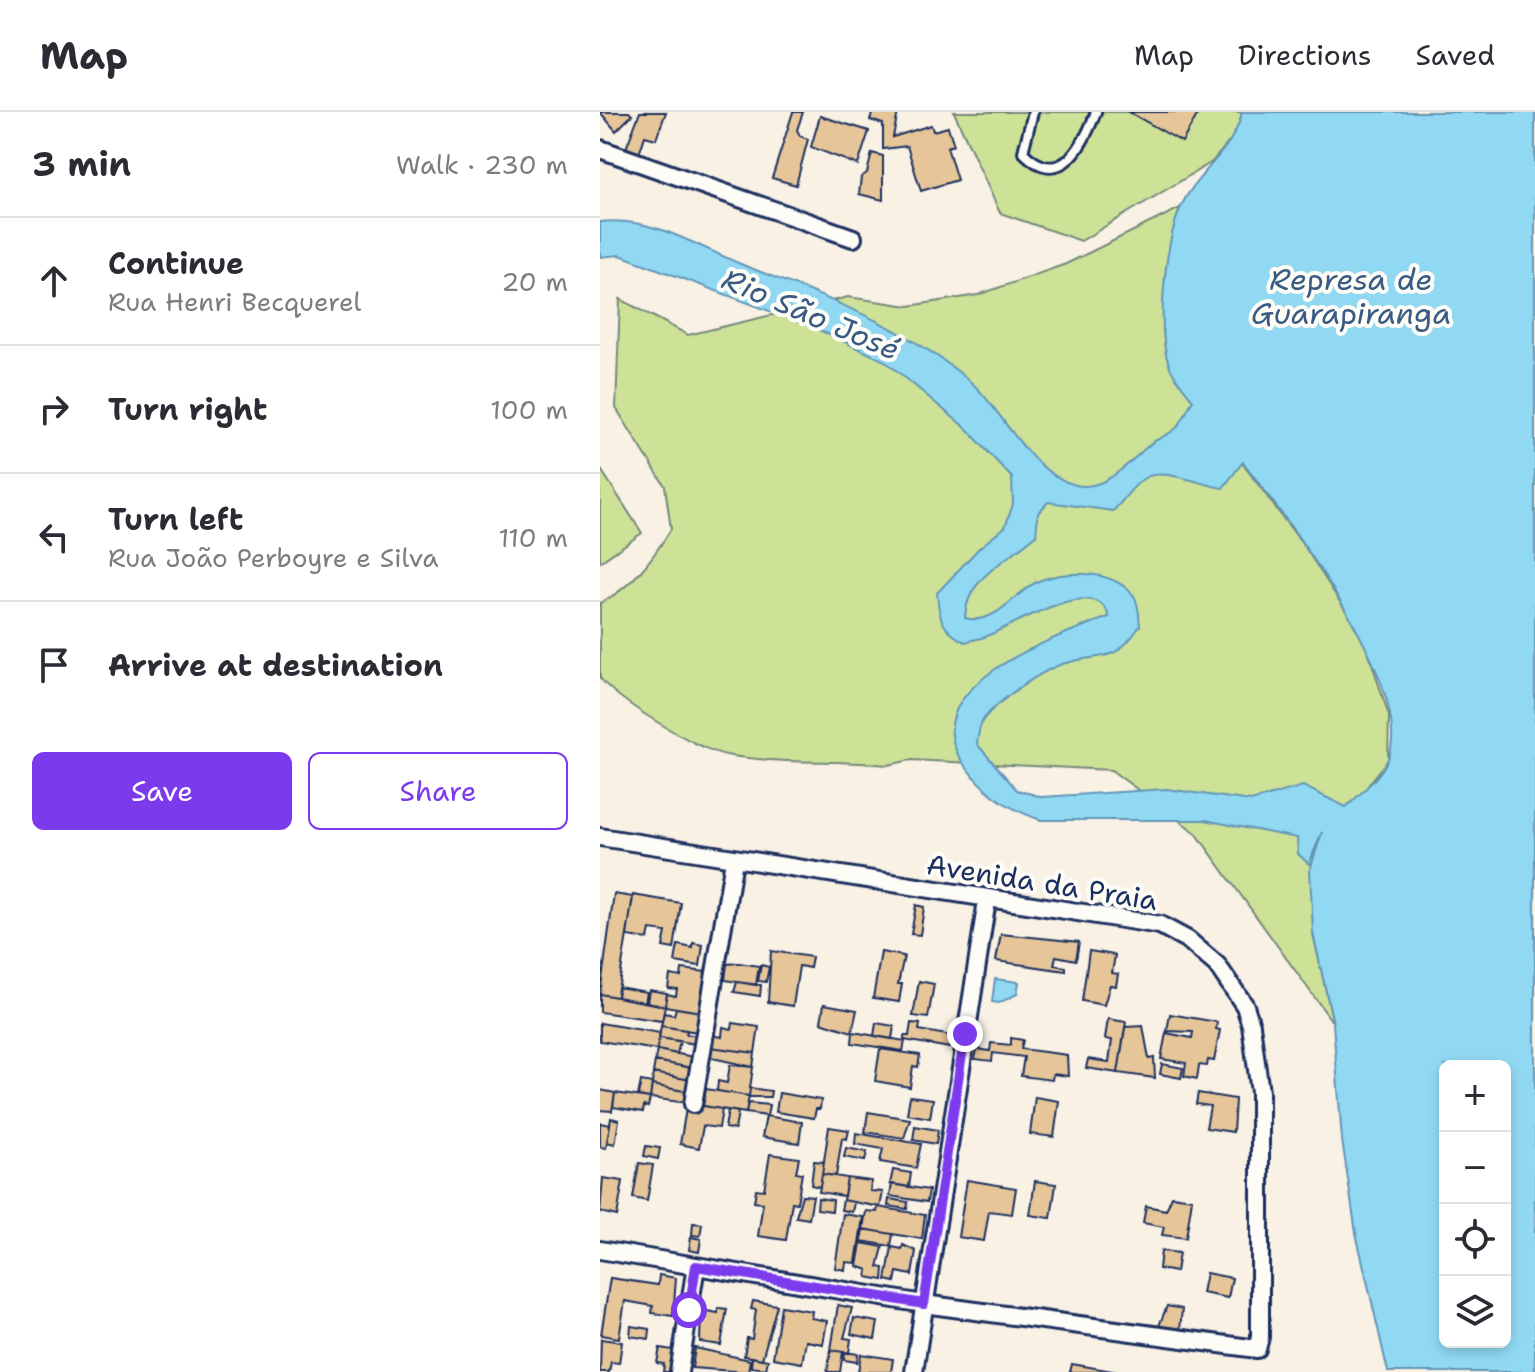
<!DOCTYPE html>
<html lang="en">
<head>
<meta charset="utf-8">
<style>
	:root { --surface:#fff; --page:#f7f7f7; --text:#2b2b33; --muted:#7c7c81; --line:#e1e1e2; --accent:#7c3aed }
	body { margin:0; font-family:"Shantell Sans",sans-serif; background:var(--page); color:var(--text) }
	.controls { position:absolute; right:24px; bottom:24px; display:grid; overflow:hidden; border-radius:12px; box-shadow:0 4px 12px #0003 }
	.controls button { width:72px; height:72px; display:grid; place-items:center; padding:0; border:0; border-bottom:2px solid var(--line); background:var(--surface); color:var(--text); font:40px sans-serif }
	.stop { position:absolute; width:24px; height:24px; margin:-18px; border:6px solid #7c3aed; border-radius:50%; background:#fff }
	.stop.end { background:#7c3aed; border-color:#fff; box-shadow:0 2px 8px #0008 }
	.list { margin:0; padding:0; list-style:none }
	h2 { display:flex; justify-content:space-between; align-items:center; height:104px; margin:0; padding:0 32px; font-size:34px }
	h2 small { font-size:26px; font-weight:400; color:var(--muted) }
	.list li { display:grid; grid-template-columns:52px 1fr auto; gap:24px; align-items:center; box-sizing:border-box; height:128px; padding:0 32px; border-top:2px solid var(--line) }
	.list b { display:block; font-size:30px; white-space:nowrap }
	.list p { margin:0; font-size:26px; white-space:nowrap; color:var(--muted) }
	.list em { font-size:26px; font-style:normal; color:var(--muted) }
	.actions { display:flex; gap:16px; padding:24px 32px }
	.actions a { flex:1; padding:18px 0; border:2px solid var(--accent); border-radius:12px; text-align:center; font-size:28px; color:var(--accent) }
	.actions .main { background:var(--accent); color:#fff }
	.icon { flex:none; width:44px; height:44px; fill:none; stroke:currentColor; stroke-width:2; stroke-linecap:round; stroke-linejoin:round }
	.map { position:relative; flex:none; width:935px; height:1260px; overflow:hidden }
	header { display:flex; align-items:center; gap:48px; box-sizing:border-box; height:112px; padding:0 40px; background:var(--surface); border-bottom:2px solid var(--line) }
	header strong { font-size:38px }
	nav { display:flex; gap:44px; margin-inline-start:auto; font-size:28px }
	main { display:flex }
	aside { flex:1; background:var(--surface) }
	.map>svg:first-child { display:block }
	.green { fill:#cde297; stroke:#74887a; stroke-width:2 }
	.water { fill:#91d9f3; stroke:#6295b7; stroke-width:2; fill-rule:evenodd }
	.building { fill:#e6c699; stroke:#1b2f5e; stroke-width:2 }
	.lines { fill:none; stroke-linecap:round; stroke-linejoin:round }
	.service-casing { stroke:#1b2f5e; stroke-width:14 }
	.minor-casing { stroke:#1b2f5e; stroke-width:22 }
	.service { stroke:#fdfcf7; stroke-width:8 }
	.minor { stroke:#fdfcf7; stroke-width:16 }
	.route { stroke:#7c3aed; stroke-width:10 }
	.labels { text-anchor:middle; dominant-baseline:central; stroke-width:8; stroke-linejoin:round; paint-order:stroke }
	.street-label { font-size:28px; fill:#1b2f5e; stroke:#fdfcf7 }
	.water-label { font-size:30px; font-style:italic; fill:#385a83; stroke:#fdfcf7 }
</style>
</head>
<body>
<header>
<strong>Map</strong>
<nav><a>Map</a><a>Directions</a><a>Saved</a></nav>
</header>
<main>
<aside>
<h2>3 min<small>Walk · 230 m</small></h2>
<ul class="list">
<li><svg class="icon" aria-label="ahead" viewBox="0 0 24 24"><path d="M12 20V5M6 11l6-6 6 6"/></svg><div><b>Continue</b><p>Rua Henri Becquerel</p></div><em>20 m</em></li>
<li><svg class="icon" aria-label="right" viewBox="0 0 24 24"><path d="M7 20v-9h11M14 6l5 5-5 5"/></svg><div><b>Turn right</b></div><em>100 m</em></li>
<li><svg class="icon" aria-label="left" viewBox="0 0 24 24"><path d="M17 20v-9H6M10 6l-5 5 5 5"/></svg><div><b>Turn left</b><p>Rua João Perboyre e Silva</p></div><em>110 m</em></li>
<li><svg class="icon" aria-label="arrive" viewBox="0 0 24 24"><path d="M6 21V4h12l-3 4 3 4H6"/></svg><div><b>Arrive at destination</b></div></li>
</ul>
<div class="actions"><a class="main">Save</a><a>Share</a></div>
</aside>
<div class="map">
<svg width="935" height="1260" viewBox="0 0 935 1260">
	<rect width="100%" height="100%" fill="#f8f1e4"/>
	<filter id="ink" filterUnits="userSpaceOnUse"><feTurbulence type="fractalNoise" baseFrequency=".0125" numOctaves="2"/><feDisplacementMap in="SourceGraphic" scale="16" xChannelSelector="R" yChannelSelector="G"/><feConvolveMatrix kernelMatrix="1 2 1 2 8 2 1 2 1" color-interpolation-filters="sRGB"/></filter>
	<g filter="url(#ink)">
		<!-- green -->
		<path class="green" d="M 354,0 L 642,0 L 639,18 L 612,50 L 481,129 L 400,101 Z
			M 580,96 L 563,192 L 608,305 L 706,437 L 764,527 L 789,604 L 788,648 L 769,672 L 713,821 L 733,911 L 596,721 L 511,658 L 311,648 L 288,653 C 235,648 179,652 126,643 C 97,637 19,590 0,566 L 0,491 C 33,475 52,447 71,417 L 65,374 L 16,296 L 20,187 L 88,223 L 248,185 L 309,194 L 378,183 L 466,152 Z
			M 0,356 L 42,421 L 0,450 Z"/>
		<!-- water -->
		<path class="water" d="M 642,0 L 935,0 L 935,1260 L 788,1260 L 756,1121 L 742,1028 L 733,911 L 713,821 L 710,758 L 722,720 L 709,752 L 698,742 L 697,726 L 605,708 L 441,708 C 408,697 383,680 363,651 C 310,574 457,524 509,505 C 497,458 408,518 381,526 L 365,530 C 341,518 339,506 337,481 L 379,436 L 405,415 L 413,392 L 412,366 L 367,317 L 285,249 L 215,216 L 20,143 L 0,145 L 0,110 C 52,104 96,134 143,153 C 224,185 306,213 373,272 C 405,302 430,362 476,373 C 507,380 532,346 553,330 C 559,326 568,323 574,318 C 582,313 587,297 593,288 C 585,278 574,266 569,253 C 556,217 565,132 580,97 C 595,61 635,38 642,0 ZM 643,350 C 685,406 820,578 787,649 C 778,667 760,682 746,695 L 703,674 L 651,689 L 567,677 L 442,685 L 417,678 L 377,632 C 378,625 379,614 383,608 C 397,589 443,557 466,551 C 505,540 512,554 540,514 C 539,505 539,491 534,484 C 514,458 470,458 441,468 C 417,476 397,515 365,506 C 366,465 409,448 436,423 L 438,401 L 448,390 L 513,399 C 523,390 532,374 543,367 C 561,354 601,373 623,376 ZM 845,954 L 905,954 L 905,1230 L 845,1230 Z
			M 395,867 L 419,870 L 417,882 L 399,891 L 392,890 Z"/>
		<!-- building -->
		<path class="building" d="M 0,0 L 29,0 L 32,3 L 16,19 Z
			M 40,0 L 66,0 L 56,27 L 45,24 L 39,42 L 25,39 Z
			M 193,0 L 203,0 L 197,18 L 200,24 L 208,27 L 196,73 L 172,66 Z
			M 273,0 L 298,0 L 293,25 L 331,13 L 333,19 L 348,15 L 354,33 L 347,35 L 357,68 L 321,79 L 307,34 L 283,37 L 283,12 L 270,8 Z
			M 529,0 L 599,0 L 582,30 Z
			M 220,4 L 269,19 L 258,53 L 211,35 Z
			M 272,41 L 283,44 L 283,88 L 259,82 L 261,65 L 267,61 Z
			M 14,782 L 33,785 L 17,885 L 0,882 Z
			M 33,783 L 81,791 L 74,837 L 63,835 L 66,820 L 50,818 L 48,827 L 27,824 Z
			M 316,793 L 324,795 L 320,823 L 311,822 Z
			M 401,822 L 479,830 L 476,848 L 456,844 L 454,853 L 466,855 L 466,859 L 396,849 Z
			M 93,831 L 103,833 L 100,854 L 75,850 L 78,833 L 93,836 Z
			M 171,839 L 212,845 L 210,856 L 199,854 L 193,894 L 168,890 Z
			M 489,839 L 515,843 L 512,861 L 518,862 L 516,874 L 510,873 L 504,893 L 482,889 Z
			M 281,840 L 304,844 L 298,872 L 302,872 L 299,890 L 273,886 Z
			M 139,851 L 159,854 L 156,873 L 125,868 L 127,852 Z
			M 161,853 L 169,855 L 166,870 L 158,869 Z
			M 82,857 L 107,860 L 101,900 L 65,894 L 67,882 L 76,884 L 77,877 L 68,876 L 70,863 L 81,865 Z
			M 319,869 L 334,872 L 328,906 L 313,904 Z
			M 137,870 L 161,873 L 160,884 L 134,880 Z
			M 18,875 L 47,880 L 45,890 L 17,885 Z
			M 49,878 L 67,881 L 65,894 L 47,890 Z
			M 0,882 L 65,894 L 62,909 L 0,900 Z
			M 224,892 L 257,898 L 252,920 L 221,910 Z
			M 76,896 L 101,900 L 98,920 L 61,914 L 64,901 L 74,903 Z
			M 570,902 L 617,910 L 616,917 L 620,918 L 614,949 L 608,948 L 607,954 L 599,953 L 597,967 L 584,964 L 586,951 L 561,947 L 566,921 L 592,926 L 593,920 L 567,919 Z
			M 508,907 L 526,910 L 518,961 L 486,956 L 488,947 L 509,950 L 512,928 L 505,927 Z
			M 0,911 L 60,921 L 57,938 L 0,929 Z
			M 133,911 L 159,915 L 155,941 L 110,935 L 112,923 L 122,925 L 123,915 L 132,917 Z
			M 276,911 L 294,914 L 292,927 L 274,924 Z
			M 311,911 L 320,912 L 319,918 L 352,924 L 350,936 L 304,928 L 304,924 L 309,924 Z
			M 61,914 L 87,918 L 86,922 L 97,924 L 96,932 L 59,926 Z
			M 543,914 L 549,947 L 554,946 L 555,966 L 518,961 L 525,915 Z
			M 253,920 L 305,929 L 303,939 L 252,931 Z
			M 59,926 L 80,929 L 77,942 L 57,938 Z
			M 411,926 L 423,928 L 421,937 L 467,943 L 468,964 L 453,962 L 452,968 L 421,964 L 424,945 L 393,941 L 392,949 L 375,947 L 377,937 L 390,939 L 391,931 L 411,933 Z
			M 110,935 L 155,941 L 153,955 L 108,945 Z
			M 280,937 L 320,943 L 318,955 L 313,954 L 310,975 L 275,969 Z
			M 57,938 L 94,945 L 92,956 L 55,949 Z
			M 55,949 L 92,956 L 91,968 L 53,961 Z
			M 562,952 L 583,956 L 581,966 L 560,962 Z
			M 130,953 L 153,955 L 149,984 L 117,979 L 118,969 L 127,971 Z
			M 53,961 L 91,968 L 89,980 L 52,973 Z
			M 41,969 L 52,971 L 50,986 L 38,984 Z
			M 52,973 L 89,980 L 87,991 L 50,986 Z
			M 150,976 L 171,979 L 170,985 L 149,985 Z
			M 106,977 L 149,984 L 146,1001 L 103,994 Z
			M 0,978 L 15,981 L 12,999 L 0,998 Z
			M 15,981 L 50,986 L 48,995 L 44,994 L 43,1000 L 13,995 Z
			M 179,981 L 221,988 L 220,997 L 216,997 L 214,1006 L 176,1000 Z
			M 598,981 L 635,987 L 633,1020 L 606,1016 L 610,994 L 596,992 Z
			M 310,984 L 333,987 L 330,1006 L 307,1002 Z
			M 435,985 L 459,989 L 454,1025 L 430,1022 Z
			M 87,991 L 122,997 L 119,1016 L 103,1014 L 99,1036 L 80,1032 Z
			M 148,991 L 169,993 L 167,1004 L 146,1001 Z
			M 128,998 L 138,1000 L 135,1018 L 125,1016 Z
			M 268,1000 L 310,1007 L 304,1026 L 265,1020 Z
			M 166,1004 L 202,1010 L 199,1031 L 162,1025 Z
			M 11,1006 L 19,1008 L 15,1032 L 7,1030 Z
			M 0,1011 L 10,1013 L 6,1036 L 0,1035 Z
			M 315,1014 L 338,1018 L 336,1032 L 313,1028 Z
			M 229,1015 L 249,1018 L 247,1027 L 242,1026 L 236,1064 L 222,1062 Z
			M 256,1021 L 321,1032 L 316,1056 L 280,1050 L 283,1037 L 255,1032 Z
			M 46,1034 L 60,1036 L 58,1047 L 44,1044 Z
			M 246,1036 L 267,1040 L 265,1049 L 244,1045 Z
			M 170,1042 L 199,1046 L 196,1060 L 202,1061 L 197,1091 L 192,1090 L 186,1128 L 158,1124 L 163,1091 L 154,1090 L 156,1077 L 164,1078 Z
			M 214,1049 L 224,1050 L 220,1075 L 211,1073 Z
			M 39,1051 L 53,1053 L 47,1089 L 33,1086 Z
			M 293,1058 L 311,1061 L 309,1075 L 290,1072 Z
			M 222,1062 L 247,1066 L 244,1084 L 219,1080 Z
			M 3,1066 L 23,1069 L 17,1104 L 0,1100 Z
			M 247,1066 L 271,1069 L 270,1079 L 283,1080 L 280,1095 L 243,1088 Z
			M 367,1068 L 416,1076 L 412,1102 L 389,1099 L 384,1129 L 358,1125 Z
			M 435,1069 L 456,1072 L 451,1106 L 430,1103 Z
			M 292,1072 L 329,1078 L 327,1090 L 290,1084 Z
			M 202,1083 L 213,1084 L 209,1107 L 196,1105 Z
			M 572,1084 L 592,1087 L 586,1126 L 562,1123 L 564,1115 L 543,1111 L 546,1094 L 566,1098 Z
			M 218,1086 L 233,1088 L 232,1099 L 217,1097 Z
			M 289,1087 L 308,1090 L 307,1097 L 288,1094 Z
			M 243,1088 L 254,1090 L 252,1100 L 241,1098 Z
			M 278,1095 L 325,1103 L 322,1127 L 263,1117 L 266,1099 L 277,1100 Z
			M 243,1102 L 263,1105 L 256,1151 L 246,1150 L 245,1158 L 235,1156 Z
			M 93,1111 L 102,1112 L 100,1124 L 92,1123 Z
			M 263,1117 L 293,1122 L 291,1134 L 261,1129 Z
			M 91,1125 L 101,1127 L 99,1140 L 89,1138 Z
			M 261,1131 L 283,1135 L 278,1155 L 284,1156 L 283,1168 L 267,1165 L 268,1158 L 257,1154 Z
			M 303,1133 L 316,1139 L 312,1163 L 297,1160 L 295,1170 L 286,1168 L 292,1135 L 302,1137 Z
			M 561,1139 L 579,1141 L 576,1160 L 559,1157 Z
			M 606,1161 L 632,1166 L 628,1186 L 602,1181 Z
			M 59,1163 L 76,1166 L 73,1204 L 52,1201 L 53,1194 L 25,1189 L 19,1226 L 1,1223 L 10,1166 L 58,1173 Z
			M 153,1189 L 177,1193 L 162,1247 L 144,1244 L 147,1226 L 152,1227 L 156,1198 L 151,1197 Z
			M 238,1193 L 252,1196 L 244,1226 L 251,1227 L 249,1241 L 231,1238 Z
			M 181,1194 L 212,1199 L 211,1206 L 227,1209 L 223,1232 L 206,1229 L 202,1251 L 173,1246 Z
			M 567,1194 L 582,1197 L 580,1218 L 559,1214 Z
			M 118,1196 L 127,1197 L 121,1233 L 100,1230 L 101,1198 L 118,1201 Z
			M 254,1206 L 278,1210 L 275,1227 L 251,1222 Z
			M 31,1214 L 50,1217 L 49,1227 L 30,1224 Z
			M 1,1227 L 22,1230 L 19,1251 L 11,1250 L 9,1260 L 0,1260 Z
			M 60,1236 L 73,1238 L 69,1260 L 63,1260 L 64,1252 L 57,1251 Z
			M 95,1236 L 150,1248 L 148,1260 L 92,1256 Z
			M 231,1238 L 243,1240 L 240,1260 L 227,1260 Z
			M 245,1240 L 258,1242 L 257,1250 L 244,1248 Z
			M 261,1242 L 293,1247 L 291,1260 L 258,1260 Z
			M 152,1245 L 168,1248 L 166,1257 L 151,1255 Z
			M 472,1252 L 518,1260 L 470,1260 Z"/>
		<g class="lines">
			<defs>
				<path id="service" d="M 433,0 L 423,40 C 461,79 484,32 496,0"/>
				<path id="minor" d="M 0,37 L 253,126
					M 0,725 L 560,813 L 588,828 L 617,853 L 645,894 L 651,913 L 660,980 L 660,1225 L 657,1237 L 324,1192 L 0,1138
					M 93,992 L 134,748
					M 79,1260 L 96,1154
					M 314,1260 L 387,788"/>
			</defs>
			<!-- service casing -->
			<use href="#service" class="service-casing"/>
			<!-- minor casing -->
			<use href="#minor" class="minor-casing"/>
			<!-- service -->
			<use href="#service" class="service"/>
			<!-- minor -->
			<use href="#minor" class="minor"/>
		</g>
	</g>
	<g class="lines" filter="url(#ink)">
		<!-- route -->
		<path class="route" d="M 89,1198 L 96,1154 L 324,1192 L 365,922"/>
	</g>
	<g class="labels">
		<!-- street labels -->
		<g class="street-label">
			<text transform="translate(442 770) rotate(9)">Avenida da Praia</text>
		</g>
		<!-- water labels -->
		<g class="water-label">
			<text x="751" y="167">Represa de<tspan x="751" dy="34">Guarapiranga</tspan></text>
			<text transform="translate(211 202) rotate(23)">Rio São José</text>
		</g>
	</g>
</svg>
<div class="controls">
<button>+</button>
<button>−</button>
<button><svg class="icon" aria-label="locate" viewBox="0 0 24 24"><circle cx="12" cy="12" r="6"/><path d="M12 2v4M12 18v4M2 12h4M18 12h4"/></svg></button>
<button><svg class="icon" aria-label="layers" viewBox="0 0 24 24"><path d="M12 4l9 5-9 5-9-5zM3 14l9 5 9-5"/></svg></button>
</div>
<div class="stop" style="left:89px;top:1198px"></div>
<div class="stop end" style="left:365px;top:922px"></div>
</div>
</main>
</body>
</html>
